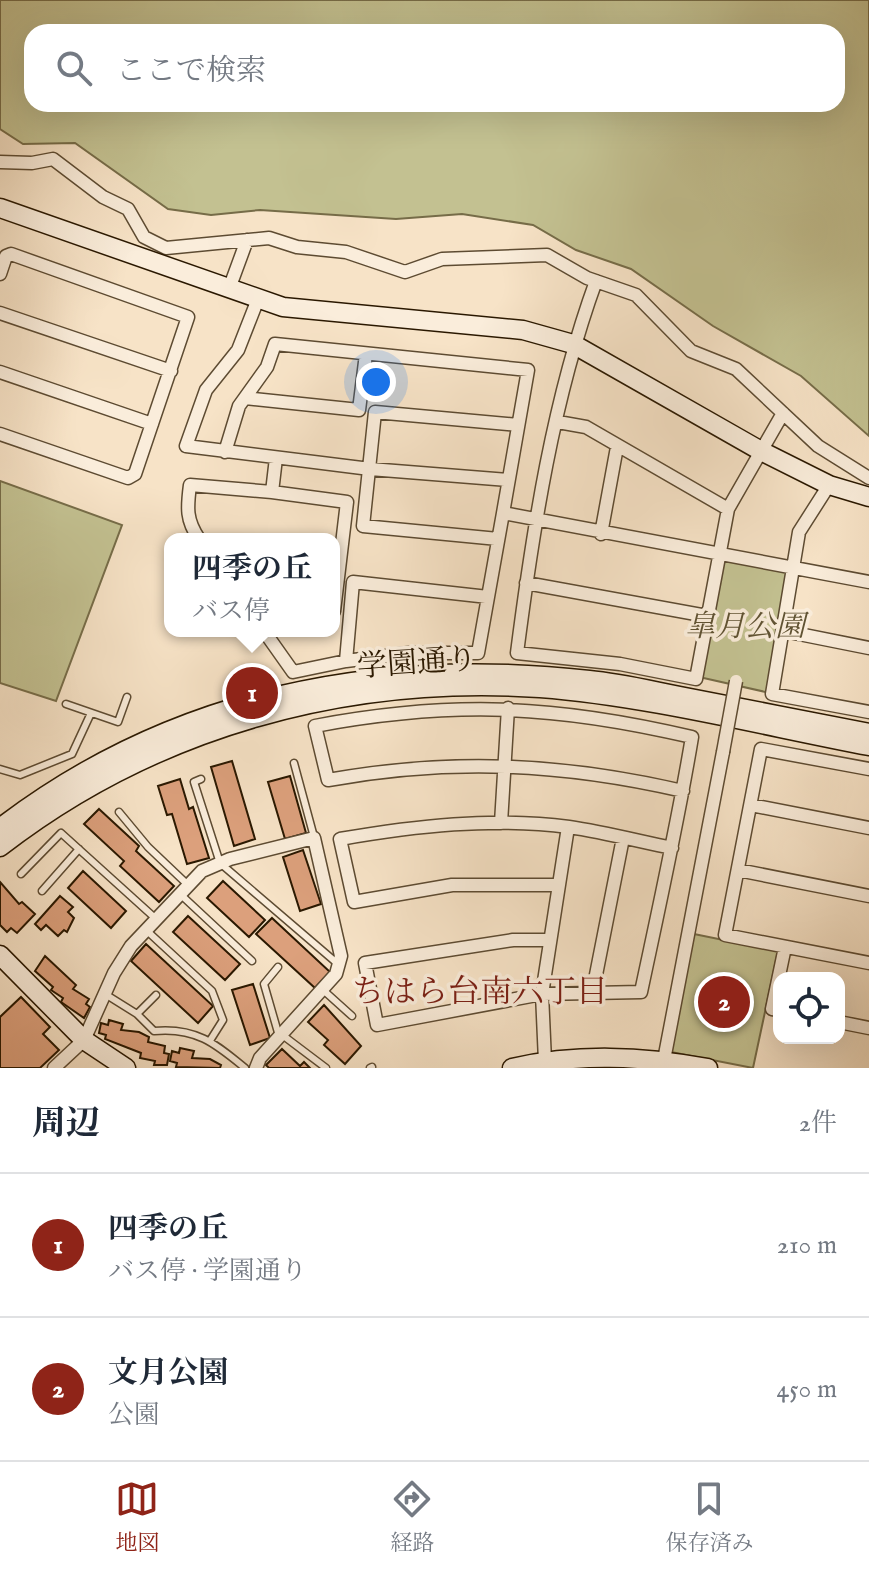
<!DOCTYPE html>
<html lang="ja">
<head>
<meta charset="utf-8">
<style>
	:root { --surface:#fff; --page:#f6f6f7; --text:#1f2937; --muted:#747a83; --line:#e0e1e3; --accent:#8f2418 }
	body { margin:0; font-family:"IM FELL English","Noto Serif JP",serif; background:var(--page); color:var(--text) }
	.controls { position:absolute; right:24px; bottom:24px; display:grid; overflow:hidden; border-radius:16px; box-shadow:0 8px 32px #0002 }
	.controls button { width:72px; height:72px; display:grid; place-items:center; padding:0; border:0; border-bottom:2px solid var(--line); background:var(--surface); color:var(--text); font:40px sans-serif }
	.you { position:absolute; left:376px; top:382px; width:28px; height:28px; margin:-20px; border:6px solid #fff; border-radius:50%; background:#1a73e8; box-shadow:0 0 0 12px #1a73e833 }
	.badge { display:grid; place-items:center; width:52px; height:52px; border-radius:50%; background:var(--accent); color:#fff; font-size:26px; font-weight:700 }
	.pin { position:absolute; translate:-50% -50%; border:4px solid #fff; box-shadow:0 2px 8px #0006 }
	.popup { position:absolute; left:164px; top:533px; width:176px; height:104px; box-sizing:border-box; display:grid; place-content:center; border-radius:16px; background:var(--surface); filter:drop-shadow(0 2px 6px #0005); font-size:26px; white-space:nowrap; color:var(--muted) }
	.popup b { font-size:30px; color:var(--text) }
	.popup::after { content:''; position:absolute; left:50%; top:100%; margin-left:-16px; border:16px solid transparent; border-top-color:var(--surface) }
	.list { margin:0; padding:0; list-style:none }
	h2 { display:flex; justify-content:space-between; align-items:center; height:104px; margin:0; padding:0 32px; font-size:34px }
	h2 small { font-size:26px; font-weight:400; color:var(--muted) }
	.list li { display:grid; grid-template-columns:52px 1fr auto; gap:24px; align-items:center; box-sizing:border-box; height:144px; padding:0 32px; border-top:2px solid var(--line) }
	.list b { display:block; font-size:30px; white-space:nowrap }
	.list p { margin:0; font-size:26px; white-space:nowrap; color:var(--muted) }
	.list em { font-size:26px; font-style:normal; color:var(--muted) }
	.icon { flex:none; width:44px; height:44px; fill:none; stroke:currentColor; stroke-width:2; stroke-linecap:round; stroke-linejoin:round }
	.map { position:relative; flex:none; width:869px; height:1068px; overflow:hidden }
	.search { position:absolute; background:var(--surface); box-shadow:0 8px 32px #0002; left:24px; right:24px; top:24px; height:88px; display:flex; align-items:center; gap:20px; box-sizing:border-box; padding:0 28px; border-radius:24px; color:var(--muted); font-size:30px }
	.sheet { height:392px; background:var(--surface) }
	nav { display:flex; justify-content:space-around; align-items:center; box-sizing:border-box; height:112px; border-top:2px solid var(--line); background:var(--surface); font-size:22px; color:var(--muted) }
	nav a { display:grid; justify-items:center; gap:4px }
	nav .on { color:var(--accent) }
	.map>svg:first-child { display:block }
	.green { fill:#c3c191; stroke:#766c48; stroke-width:2; fill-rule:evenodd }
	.building { fill:#dca07c; stroke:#2a1800; stroke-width:2 }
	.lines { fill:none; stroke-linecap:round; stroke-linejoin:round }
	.lane-casing { stroke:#5d4b32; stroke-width:9 }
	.street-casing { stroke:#5d4b32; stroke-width:15 }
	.secondary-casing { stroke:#2a1800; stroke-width:21 }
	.lane { stroke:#faeddb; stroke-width:6 }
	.street { stroke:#faeddb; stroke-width:12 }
	.secondary { stroke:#faeddb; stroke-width:18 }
	.street-bridge-casing { stroke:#5d4b32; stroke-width:15; stroke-linecap:butt }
	.street-bridge { stroke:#faeddb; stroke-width:12 }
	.labels { text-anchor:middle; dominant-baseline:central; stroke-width:7; stroke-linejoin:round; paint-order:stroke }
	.park-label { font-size:30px; font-style:italic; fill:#605333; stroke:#faeddb }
	.street-label { font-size:30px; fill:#2a1800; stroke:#faeddb }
	.neighbourhood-label { font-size:32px; fill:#7a1f14; stroke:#faeddb }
</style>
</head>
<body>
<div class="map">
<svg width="869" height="1068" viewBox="0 0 869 1068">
	<rect width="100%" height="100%" fill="#f7e3c7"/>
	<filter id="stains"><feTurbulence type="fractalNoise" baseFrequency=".0025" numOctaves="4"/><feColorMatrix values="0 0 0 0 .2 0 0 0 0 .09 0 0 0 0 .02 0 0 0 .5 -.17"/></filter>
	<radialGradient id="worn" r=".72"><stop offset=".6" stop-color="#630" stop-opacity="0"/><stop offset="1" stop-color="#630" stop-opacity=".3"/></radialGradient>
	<!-- green -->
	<path class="green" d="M 0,0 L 869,0 L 869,436 L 801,376 L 713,326 L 631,269 L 576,250 L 533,225 L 462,214 L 396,219 L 260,210 L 211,215 L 168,209 L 75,143 L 23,144 L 0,129 ZM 837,32 L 837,104 L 32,104 L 32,32 Z
		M 0,481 L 122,525 L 56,701 L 0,683 Z
		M 721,557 L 789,570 L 770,693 L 699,677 Z
		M 694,934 L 778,951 L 753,1068 L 671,1052 Z"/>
	<!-- building -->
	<path class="building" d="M 232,761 L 255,839 L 234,846 L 211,767 Z
		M 290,776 L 306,833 L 285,839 L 268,782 Z
		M 180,779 L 189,809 L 193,807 L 209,858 L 187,864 L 172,814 L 167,815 L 158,786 Z
		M 99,809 L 139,846 L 136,851 L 174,886 L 159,902 L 120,866 L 124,861 L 84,824 Z
		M 303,850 L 321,904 L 300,911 L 283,857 Z
		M 83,871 L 126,911 L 111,928 L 68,888 Z
		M 223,881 L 265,920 L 249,937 L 207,898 Z
		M 0,882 L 19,904 L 22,902 L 35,914 L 17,933 L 11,928 L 7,932 L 0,925 Z
		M 60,896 L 73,907 L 68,912 L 74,918 L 67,932 L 64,930 L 58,936 L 46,925 L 41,930 L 35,924 Z
		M 188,916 L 240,964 L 225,980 L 173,932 Z
		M 272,918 L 330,972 L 315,988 L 256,934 Z
		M 146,944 L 213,1006 L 198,1023 L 131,961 Z
		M 45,956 L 76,985 L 73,989 L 89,999 L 86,1004 L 90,1007 L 84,1018 L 61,1002 L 63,998 L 51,990 L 53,987 L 35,971 Z
		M 253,984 L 270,1038 L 250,1045 L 232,990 Z
		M 21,997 L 50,1027 L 43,1034 L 59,1050 L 40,1068 L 0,1068 L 0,1017 Z
		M 324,1005 L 361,1046 L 345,1064 L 324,1045 L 328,1040 L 308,1022 Z
		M 109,1020 L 123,1024 L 121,1030 L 139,1032 L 149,1037 L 148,1042 L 165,1046 L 164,1053 L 169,1054 L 167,1065 L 154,1065 L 155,1061 L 140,1058 L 141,1053 L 105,1039 L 106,1035 L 99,1033 L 101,1023 L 108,1025 Z
		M 180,1048 L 194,1051 L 192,1058 L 210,1059 L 221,1065 L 220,1068 L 176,1067 L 177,1063 L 170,1061 L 172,1051 L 179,1053 Z
		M 282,1049 L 300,1066 L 304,1062 L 310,1068 L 269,1068 L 266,1065 Z"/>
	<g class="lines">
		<defs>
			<path id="lane" d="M 66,704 L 118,722 L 127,697
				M 294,763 L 314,837
				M 0,769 L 20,775 L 72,754 L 91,713
				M 201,779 L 194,782 L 220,863 L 338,964
				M 119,812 L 148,847 L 188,885
				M 21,874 L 61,833 L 155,918
				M 42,891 L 79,849
				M 180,894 L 252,961
				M 146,930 L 212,991 L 223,1020 L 211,1039
				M 278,967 L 264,984 L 279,1036
				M 322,989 L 352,1016
				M 105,994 L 137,1014 L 154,1031 C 195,1027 215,1043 245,1068
				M 137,1014 L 156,995
				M 281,1034 L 326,1068
				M 370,1068 L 372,1067"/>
			<path id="street" d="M 0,162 L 32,163 L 53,159 L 103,197 L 128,209 L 144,237 L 166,248 L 269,238 L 297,247 L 346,252 L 405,272 L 442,259 L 547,255 L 587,278 L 636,295 L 691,351 L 736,369 L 818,446 L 869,478
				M 0,274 L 6,256 L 11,254 L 188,317 L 135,474 L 128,478 L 0,434
				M 596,281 C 553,399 533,529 517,653 L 620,664 L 696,679 L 728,509 L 783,413
				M 229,289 L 247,240
				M 258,299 L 238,350 L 206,390 L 186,446 L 370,469 L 508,480
				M 0,313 L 171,371
				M 0,372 L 152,424
				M 245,398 L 359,410 L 366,354
				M 558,422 L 586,427 L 728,509
				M 225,452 L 239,406 L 267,367 L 275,344 L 528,370 L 503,513 L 869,582
				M 829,485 L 799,532 L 772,694 L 869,712
				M 272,492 L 347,502 L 334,611
				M 601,534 L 617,447
				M 199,539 C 186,520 187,508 190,485 L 272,492 L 276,458
				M 498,539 L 363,526 L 375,412 L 518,425
				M 526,583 L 707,616
				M 488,597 L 353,582 L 346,661 L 409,653 L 478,653 L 503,513
				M 264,631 L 293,672 L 346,661
				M 784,631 L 869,648
				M 869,769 L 761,749 L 725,935 L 869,963
				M 751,805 L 869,828
				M 501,823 L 508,708
				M 738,870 L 869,896
				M 559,885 L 452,885 L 354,902 L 340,839 C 415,826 492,817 569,827 C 603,832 638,841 672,848
				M 549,940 L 513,940 L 365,963 L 377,1025 L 542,994 L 641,992 C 659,907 678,822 692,737 C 555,705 453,700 315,726 L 328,780 C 451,758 561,763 683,791
				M 593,990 L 623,838
				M 779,1010 L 772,1009 L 785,947
				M 839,1022 L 869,1028
				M 664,1060 L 723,752
				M 545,1061 L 542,994 L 568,827
				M 54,1068 L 84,1040 L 114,973 L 131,946 L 202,871 L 230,859 L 314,838 L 341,956 L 336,974 L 260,1058 L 256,1068"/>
			<path id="secondary" d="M 0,208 L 283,307 L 523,330 L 573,344 L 761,451 L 829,485 L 869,497
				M 0,828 C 172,696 377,656 589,680 C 621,683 653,691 685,697 C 746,709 808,721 869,733
				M 0,847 C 155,727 346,675 540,688 C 646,696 764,726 869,746
				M 0,955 L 84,1040 L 126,1068
				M 512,1068 C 578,1053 642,1056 708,1068"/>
		</defs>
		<!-- lane casing -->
		<use href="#lane" class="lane-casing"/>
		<!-- street casing -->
		<use href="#street" class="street-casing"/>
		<!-- secondary casing -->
		<use href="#secondary" class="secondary-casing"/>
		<!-- lane -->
		<use href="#lane" class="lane"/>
		<!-- street -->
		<use href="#street" class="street"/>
		<!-- secondary -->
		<use href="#secondary" class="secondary"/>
		<defs>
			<path id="street-bridge" d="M 723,752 L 736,681"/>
		</defs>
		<!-- street-bridge casing -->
		<use href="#street-bridge" class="street-bridge-casing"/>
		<!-- street-bridge -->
		<use href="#street-bridge" class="street-bridge"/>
	</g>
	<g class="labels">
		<!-- park labels -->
		<g class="park-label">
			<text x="745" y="628">皐月公園</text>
		</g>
		<!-- street labels -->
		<g class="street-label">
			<text transform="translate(417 664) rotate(-4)">学園通り</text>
		</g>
		<!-- neighbourhood labels -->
		<g class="neighbourhood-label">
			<text x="480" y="993">ちはら台南六丁目</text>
		</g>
	</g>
	<rect width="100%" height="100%" filter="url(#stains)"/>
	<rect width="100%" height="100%" fill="url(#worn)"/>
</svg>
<div class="controls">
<button><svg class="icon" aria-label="locate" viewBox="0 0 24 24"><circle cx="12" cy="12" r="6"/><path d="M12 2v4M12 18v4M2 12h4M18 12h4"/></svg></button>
</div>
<div class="you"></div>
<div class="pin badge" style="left:252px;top:693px">1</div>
<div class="popup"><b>四季の丘</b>バス停</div>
<div class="pin badge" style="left:724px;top:1002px">2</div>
<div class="search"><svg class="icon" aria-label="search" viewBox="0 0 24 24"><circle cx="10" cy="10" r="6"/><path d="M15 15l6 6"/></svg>ここで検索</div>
</div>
<section class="sheet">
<h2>周辺<small>2件</small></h2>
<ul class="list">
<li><span class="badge">1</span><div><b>四季の丘</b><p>バス停 · 学園通り</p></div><em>210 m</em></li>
<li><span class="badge">2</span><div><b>文月公園</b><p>公園</p></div><em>450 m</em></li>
</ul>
</section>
<nav>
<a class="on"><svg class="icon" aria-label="map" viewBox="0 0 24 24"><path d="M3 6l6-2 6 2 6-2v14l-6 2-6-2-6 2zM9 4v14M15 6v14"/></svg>地図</a>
<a><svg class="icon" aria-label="directions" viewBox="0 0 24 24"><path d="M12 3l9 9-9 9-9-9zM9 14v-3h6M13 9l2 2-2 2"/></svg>経路</a>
<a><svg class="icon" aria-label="saved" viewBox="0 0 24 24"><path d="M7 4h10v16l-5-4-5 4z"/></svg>保存済み</a>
</nav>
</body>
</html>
